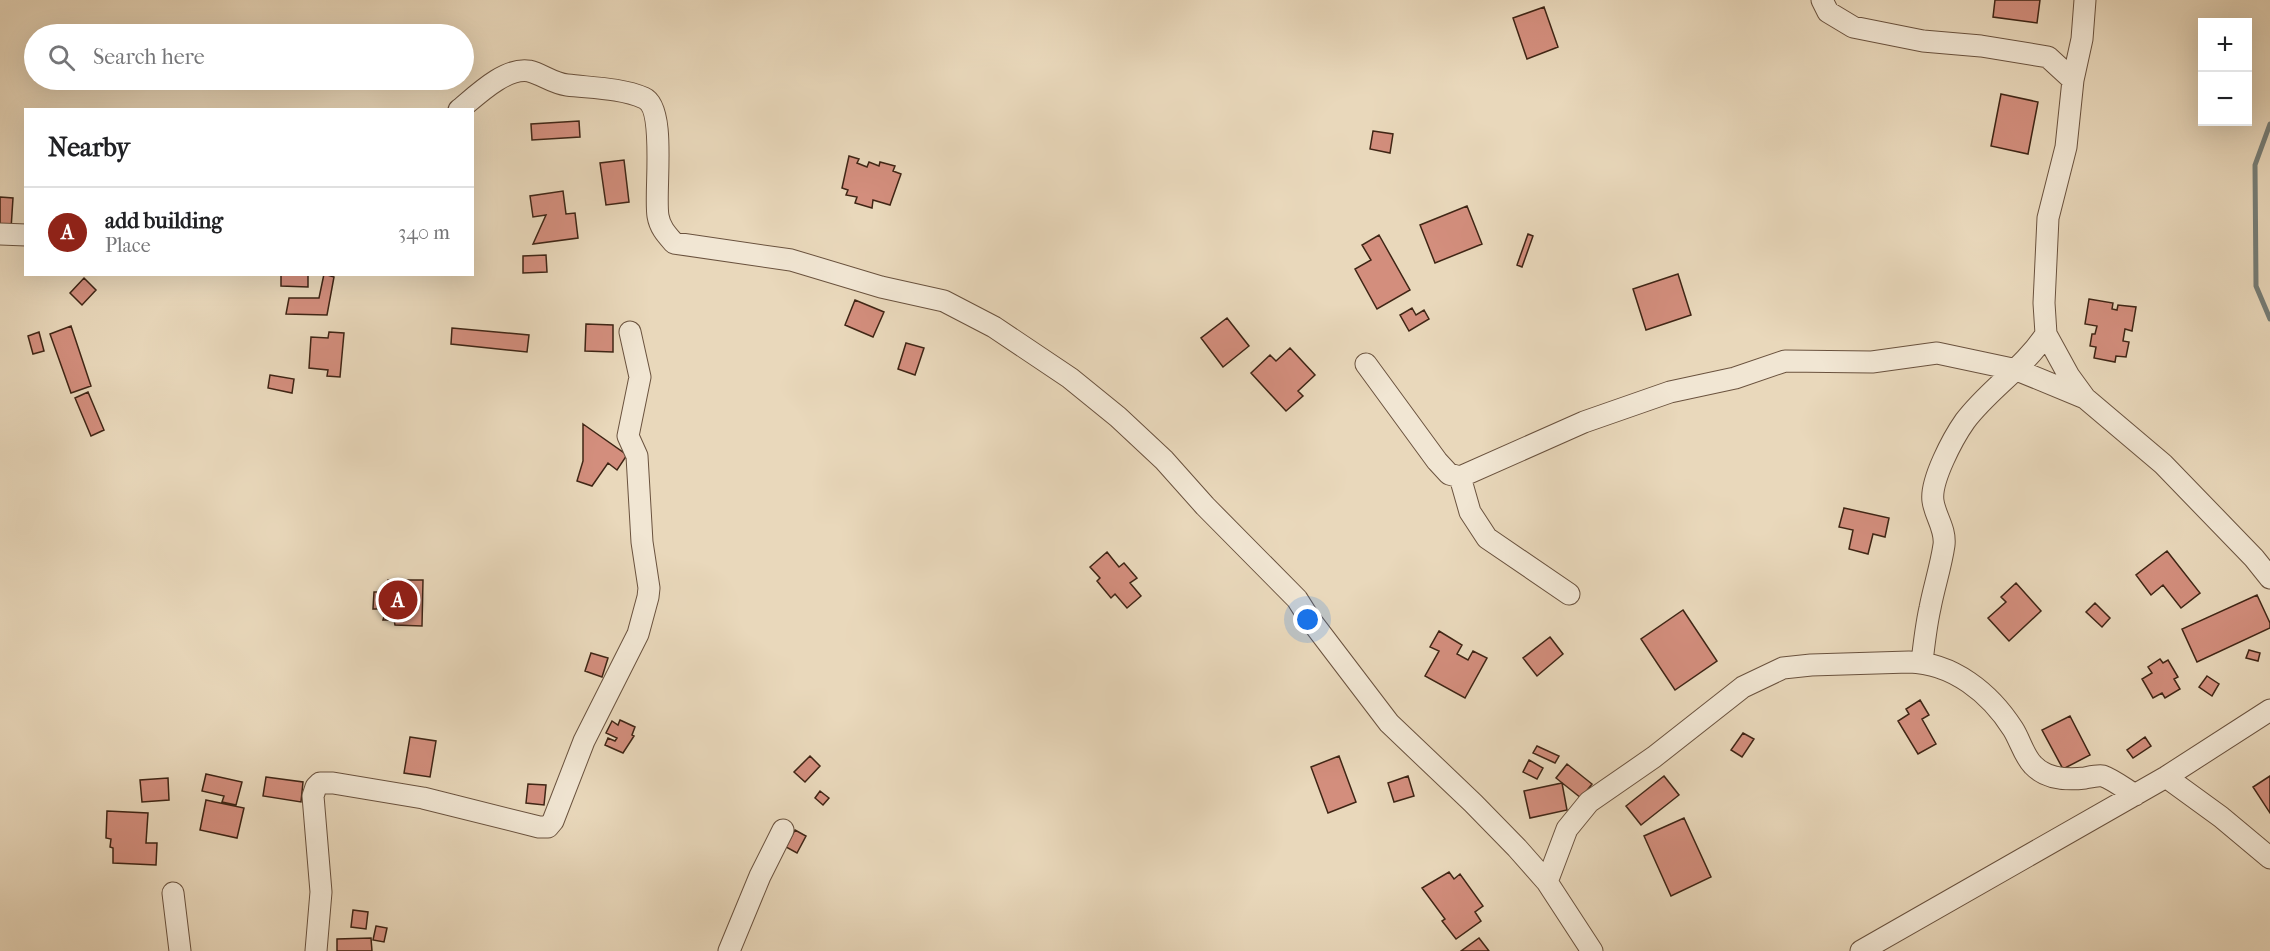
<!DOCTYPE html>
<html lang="en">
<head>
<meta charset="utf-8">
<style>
	:root { --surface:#fff; --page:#f2f2f2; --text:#202124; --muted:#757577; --line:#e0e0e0; --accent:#8f2418 }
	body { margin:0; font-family:"IM FELL French Canon",serif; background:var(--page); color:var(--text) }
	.controls { position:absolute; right:18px; top:18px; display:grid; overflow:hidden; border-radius:0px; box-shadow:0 6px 24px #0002 }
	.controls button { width:54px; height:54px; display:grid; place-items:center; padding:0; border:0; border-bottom:2px solid var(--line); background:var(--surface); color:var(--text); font:30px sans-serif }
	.you { position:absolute; left:1308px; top:620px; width:21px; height:21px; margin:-15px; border:4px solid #fff; border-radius:50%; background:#1a73e8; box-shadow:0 0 0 9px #1a73e833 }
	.badge { display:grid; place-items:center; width:39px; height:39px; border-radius:50%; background:var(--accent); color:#fff; font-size:20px; font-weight:700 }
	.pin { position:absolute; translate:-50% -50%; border:3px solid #fff; box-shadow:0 2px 6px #0006 }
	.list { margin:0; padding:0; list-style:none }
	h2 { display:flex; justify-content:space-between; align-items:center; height:78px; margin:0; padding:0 24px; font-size:26px }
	h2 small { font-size:20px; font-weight:400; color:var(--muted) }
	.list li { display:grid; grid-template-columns:39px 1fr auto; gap:18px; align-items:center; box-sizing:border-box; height:90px; padding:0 24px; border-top:2px solid var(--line) }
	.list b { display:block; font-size:22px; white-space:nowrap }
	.list p { margin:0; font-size:20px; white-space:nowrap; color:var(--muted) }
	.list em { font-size:20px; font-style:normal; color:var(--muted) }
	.icon { flex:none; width:33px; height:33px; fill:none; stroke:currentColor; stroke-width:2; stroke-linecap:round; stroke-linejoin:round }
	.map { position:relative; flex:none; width:2270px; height:951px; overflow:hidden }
	.search { position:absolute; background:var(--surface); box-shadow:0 6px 24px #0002; left:24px; top:24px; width:450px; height:66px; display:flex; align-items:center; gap:15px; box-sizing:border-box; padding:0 21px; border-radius:33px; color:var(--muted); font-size:22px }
	.panel { position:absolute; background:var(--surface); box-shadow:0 6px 24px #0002; left:24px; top:108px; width:450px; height:168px; border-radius:0px }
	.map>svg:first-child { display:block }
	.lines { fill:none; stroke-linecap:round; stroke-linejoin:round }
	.stream { stroke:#757d77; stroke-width:5 }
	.building { fill:#d38e7d; stroke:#3f2515; stroke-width:1.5 }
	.minor-casing { stroke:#6a523e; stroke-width:23 }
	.minor { stroke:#f1e6d3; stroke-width:21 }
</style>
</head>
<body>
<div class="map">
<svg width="2270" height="951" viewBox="0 0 2270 951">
	<rect width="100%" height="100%" fill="#e9d8bb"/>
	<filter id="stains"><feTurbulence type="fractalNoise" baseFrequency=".00333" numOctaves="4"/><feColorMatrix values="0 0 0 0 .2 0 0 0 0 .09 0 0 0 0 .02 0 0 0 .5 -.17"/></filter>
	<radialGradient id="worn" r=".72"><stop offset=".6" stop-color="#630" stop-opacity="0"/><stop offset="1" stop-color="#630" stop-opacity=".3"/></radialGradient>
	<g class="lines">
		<!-- stream -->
		<path class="stream" d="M 2270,124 L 2255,165 L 2256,286 L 2270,319"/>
	</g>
	<!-- building -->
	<path class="building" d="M 1995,0 L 2040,0 L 2037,23 L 1993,17 Z
		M 1544,7 L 1558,47 L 1527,59 L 1513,18 Z
		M 2001,94 L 2038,102 L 2028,154 L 1991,146 Z
		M 579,121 L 580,137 L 532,140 L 531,124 Z
		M 1373,131 L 1393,134 L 1390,153 L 1370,149 Z
		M 849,156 L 859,159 L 857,163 L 867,167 L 869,162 L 879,166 L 880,162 L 895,166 L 893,171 L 901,174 L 890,205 L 873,200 L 872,208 L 855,203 L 857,197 L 846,195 L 848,190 L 842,188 Z
		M 624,160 L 629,202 L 606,205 L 600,163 Z
		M 563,191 L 566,214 L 575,213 L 578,238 L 533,244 L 546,215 L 533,217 L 530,196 Z
		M 0,197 L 13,198 L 11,229 L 0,229 Z
		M 1467,206 L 1482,244 L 1435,263 L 1420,225 Z
		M 1528,234 L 1533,236 L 1522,267 L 1517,265 Z
		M 1379,235 L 1410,290 L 1377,309 L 1355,269 L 1371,260 L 1362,245 Z
		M 546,255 L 547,272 L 523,273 L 523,256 Z
		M 281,274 L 308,274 L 308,287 L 281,286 Z
		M 324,274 L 334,277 L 327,315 L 286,314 L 289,298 L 319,298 Z
		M 1678,274 L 1691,315 L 1646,330 L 1633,289 Z
		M 84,278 L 96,290 L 82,305 L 70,293 Z
		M 2089,299 L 2113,303 L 2112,309 L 2117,310 L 2118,305 L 2136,307 L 2132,331 L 2125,329 L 2123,341 L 2129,342 L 2126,357 L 2116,356 L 2115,362 L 2094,358 L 2096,347 L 2090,346 L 2092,334 L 2095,334 L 2097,326 L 2085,324 Z
		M 855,300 L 884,312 L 873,337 L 845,325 Z
		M 1412,308 L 1416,315 L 1424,310 L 1429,319 L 1409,331 L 1400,315 Z
		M 1227,318 L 1249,346 L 1223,367 L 1201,338 Z
		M 586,324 L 613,325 L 613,352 L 585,351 Z
		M 71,326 L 91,386 L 71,393 L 50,334 Z
		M 452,328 L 529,335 L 527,352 L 451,344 Z
		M 39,332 L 44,351 L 33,354 L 28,336 Z
		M 329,332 L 344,333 L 340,377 L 327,376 L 328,370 L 309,368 L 311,337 L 328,338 Z
		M 906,343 L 924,348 L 915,375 L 898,369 Z
		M 1290,348 L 1315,375 L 1298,391 L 1303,396 L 1286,411 L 1251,373 L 1270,355 L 1276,361 Z
		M 270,375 L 294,379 L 292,393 L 268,388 Z
		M 88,392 L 104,430 L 91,436 L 75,398 Z
		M 583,424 L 627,455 L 617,470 L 608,463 L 592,486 L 577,481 L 583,461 Z
		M 1844,508 L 1889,518 L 1885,537 L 1873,534 L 1868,554 L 1849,549 L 1853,530 L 1839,527 Z
		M 2167,551 L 2200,593 L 2181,608 L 2163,585 L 2151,595 L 2136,575 Z
		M 1107,552 L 1119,567 L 1124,563 L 1137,578 L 1130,583 L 1141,596 L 1127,608 L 1115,594 L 1111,598 L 1097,581 L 1100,578 L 1090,567 Z
		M 388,580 L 423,580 L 422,626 L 395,625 L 394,620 L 383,620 L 386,609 L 373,609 L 374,592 L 387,592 Z
		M 2016,583 L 2041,611 L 2009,641 L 1988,618 L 2006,602 L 2001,597 Z
		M 2257,595 L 2270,623 L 2270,628 L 2197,662 L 2182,629 Z
		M 2095,603 L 2110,618 L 2102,627 L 2086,612 Z
		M 1683,610 L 1717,661 L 1675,690 L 1641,639 Z
		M 1439,631 L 1462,645 L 1457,654 L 1468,660 L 1473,651 L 1487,658 L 1465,698 L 1425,676 L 1439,651 L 1430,647 Z
		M 1550,637 L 1563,654 L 1537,676 L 1523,658 Z
		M 2249,650 L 2260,653 L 2258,661 L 2246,658 Z
		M 591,653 L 608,658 L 602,677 L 585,671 Z
		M 2160,659 L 2163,663 L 2168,660 L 2178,677 L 2174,679 L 2180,689 L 2165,698 L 2162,693 L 2153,698 L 2142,679 L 2152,673 L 2148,667 Z
		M 2207,676 L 2219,684 L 2212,696 L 2199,687 Z
		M 1920,700 L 1929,715 L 1922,719 L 1936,744 L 1918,754 L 1898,721 L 1909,714 L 1906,709 Z
		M 2070,716 L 2090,755 L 2063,769 L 2042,730 Z
		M 620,720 L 635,727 L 632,735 L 634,736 L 623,753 L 605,745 L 608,738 L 615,741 L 617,738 L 606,733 L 612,721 L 618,725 Z
		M 1743,733 L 1754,739 L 1742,757 L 1731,750 Z
		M 410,737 L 436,741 L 430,777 L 404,773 Z
		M 2145,737 L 2151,746 L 2133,758 L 2127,750 Z
		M 1537,746 L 1559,756 L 1555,763 L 1533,753 Z
		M 810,756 L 820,766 L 805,782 L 794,772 Z
		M 1339,756 L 1356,802 L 1328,813 L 1311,767 Z
		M 1529,760 L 1543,768 L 1537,779 L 1523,772 Z
		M 1567,764 L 1592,784 L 1581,798 L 1556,778 Z
		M 206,774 L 242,782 L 236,805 L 222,802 L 224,796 L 202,791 Z
		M 1408,776 L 1414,796 L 1394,802 L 1388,783 Z
		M 1664,776 L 1679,795 L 1641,825 L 1626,806 Z
		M 2270,776 L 2270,813 L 2253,787 Z
		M 266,777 L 303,782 L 301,802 L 263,796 Z
		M 168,778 L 169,800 L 142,802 L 140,780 Z
		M 1562,783 L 1567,810 L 1530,818 L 1524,791 Z
		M 528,784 L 546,785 L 544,805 L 526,803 Z
		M 820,791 L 829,798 L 823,805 L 815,798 Z
		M 206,800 L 244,808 L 237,838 L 200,830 Z
		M 107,811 L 148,813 L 146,843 L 157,843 L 156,865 L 113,863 L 113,848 L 110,847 L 111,839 L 106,838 Z
		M 1684,818 L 1711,877 L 1671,896 L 1644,836 Z
		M 795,830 L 806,836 L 797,853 L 786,847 Z
		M 1449,872 L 1454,879 L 1460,874 L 1483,906 L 1475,912 L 1481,921 L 1456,939 L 1442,921 L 1445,919 L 1422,888 Z
		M 353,910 L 368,912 L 366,929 L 351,927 Z
		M 376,926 L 387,928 L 384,942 L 373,940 Z
		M 371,938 L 372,951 L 337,951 L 337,939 Z
		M 1479,938 L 1489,951 L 1461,951 Z"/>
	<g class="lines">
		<defs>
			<path id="minor" d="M 1822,0 L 1828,12 L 1853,27 L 1923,41 L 1981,46 L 2048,57 L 2073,80 L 2066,147 L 2048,218 L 2044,303 L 2046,334 L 2069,376 L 2085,398 L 2163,464 L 2254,558 L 2270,578
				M 2073,80 L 2082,39 L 2085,0
				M 459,110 C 476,96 505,67 529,71 C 542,74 552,83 567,85 C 592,88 621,88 644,98 C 667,108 654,193 658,216 C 660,228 667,235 674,243 L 791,260 L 881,287 L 944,301 L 994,327 L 1070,378 L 1118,417 L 1164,460 L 1205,506 L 1297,599 L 1309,618 L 1389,723 L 1473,803 L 1517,848 L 1547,882 L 1592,951
				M 0,234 L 26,235
				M 1366,364 L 1437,461 L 1449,474 L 1460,477 L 1584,422 L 1670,392 L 1735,378 L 1785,361 L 1872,362 L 1937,353 L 2017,370 L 2085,398
				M 1460,477 L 1470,512 L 1487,538 L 1569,594
				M 1922,662 C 1924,644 1926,626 1930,608 C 1934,587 1941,566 1944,545 C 1946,529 1935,516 1933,501 C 1930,481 1953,438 1965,421 C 1989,389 2024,368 2046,334
				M 2166,777 L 2221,817 L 2270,858
				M 1547,882 L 1567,829 L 1589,802 L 1654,757 L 1743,687 L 1783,668 L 1811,665 L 1909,662 C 1953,663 1990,693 2013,729 C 2020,740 2024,756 2033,765 C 2046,779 2068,780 2085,778 C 2090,777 2098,775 2103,776 C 2114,780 2125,789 2135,795
				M 173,893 L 180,951
				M 316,951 L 321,892 L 313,796 L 316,787 L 320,783 L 333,783 L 423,798 L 539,827 L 548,827 L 553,821 L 584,741 L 638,634 L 648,597 L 649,588 L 642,542 L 637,456 L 628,436 L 640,377 L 630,332
				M 729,951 L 760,876 L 783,830
				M 1861,951 L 2166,777 L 2270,710"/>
		</defs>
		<!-- minor casing -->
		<use href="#minor" class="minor-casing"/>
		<!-- minor -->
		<use href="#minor" class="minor"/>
	</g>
	<rect width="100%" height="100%" filter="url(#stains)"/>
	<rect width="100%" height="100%" fill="url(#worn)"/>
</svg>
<div class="controls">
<button>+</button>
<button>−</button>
</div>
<div class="you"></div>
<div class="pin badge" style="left:398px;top:600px">A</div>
<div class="search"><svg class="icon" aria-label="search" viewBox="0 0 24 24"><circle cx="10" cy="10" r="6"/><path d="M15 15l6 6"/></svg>Search here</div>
<section class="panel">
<h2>Nearby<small></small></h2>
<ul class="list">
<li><span class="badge">A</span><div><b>add building</b><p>Place</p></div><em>340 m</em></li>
</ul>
</section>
</div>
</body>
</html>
